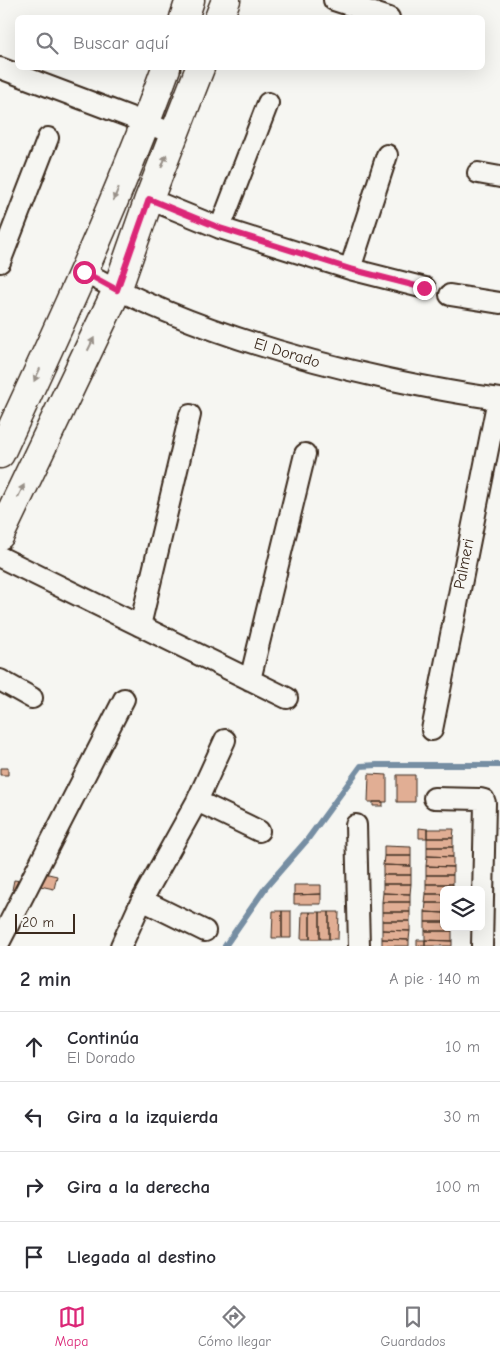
<!DOCTYPE html>
<html lang="es">
<head>
<meta charset="utf-8">
<style>
	:root { --surface:#fff; --page:#f2f2f3; --text:#2b2b33; --muted:#7c7c81; --line:#e1e1e2; --accent:#db2777 }
	body { margin:0; font-family:"Comic Neue",sans-serif; background:var(--page); color:var(--text) }
	.controls { position:absolute; right:15px; bottom:15px; display:grid; overflow:hidden; border-radius:8px; box-shadow:0 5px 20px #0002 }
	.controls button { width:45px; height:45px; display:grid; place-items:center; padding:0; border:0; border-bottom:1px solid var(--line); background:var(--surface); color:var(--text); font:25px sans-serif }
	.scale { position:absolute; left:15px; bottom:12px; width:60px; box-sizing:border-box; padding-left:5px; border:2px solid #3b2a1e; border-top:0; font-size:14px; line-height:18px; white-space:nowrap; color:#3b2a1e; -webkit-text-stroke:4px #f6f6f2; paint-order:stroke }
	.stop { position:absolute; width:15px; height:15px; margin:-11px; border:4px solid #db2777; border-radius:50%; background:#fff }
	.stop.end { background:#db2777; border-color:#fff; box-shadow:0 1px 5px #0008 }
	.list { margin:0; padding:0; list-style:none }
	h2 { display:flex; justify-content:space-between; align-items:center; height:65px; margin:0; padding:0 20px; font-size:21px }
	h2 small { font-size:16px; font-weight:400; color:var(--muted) }
	.list li { display:grid; grid-template-columns:32px 1fr auto; gap:15px; align-items:center; box-sizing:border-box; height:70px; padding:0 20px; border-top:1px solid var(--line) }
	.list b { display:block; font-size:19px; white-space:nowrap }
	.list p { margin:0; font-size:16px; white-space:nowrap; color:var(--muted) }
	.list em { font-size:16px; font-style:normal; color:var(--muted) }
	.icon { flex:none; width:28px; height:28px; fill:none; stroke:currentColor; stroke-width:2; stroke-linecap:round; stroke-linejoin:round }
	.map { position:relative; flex:none; width:500px; height:946px; overflow:hidden }
	.search { position:absolute; background:var(--surface); box-shadow:0 5px 20px #0002; left:15px; right:15px; top:15px; height:55px; display:flex; align-items:center; gap:12px; box-sizing:border-box; padding:0 18px; border-radius:8px; color:var(--muted); font-size:19px }
	.sheet { height:345px; background:var(--surface) }
	nav { display:flex; justify-content:space-around; align-items:center; box-sizing:border-box; height:70px; border-top:1px solid var(--line); background:var(--surface); font-size:14px; color:var(--muted) }
	nav a { display:grid; justify-items:center; gap:2px }
	nav .on { color:var(--accent) }
	.map>svg:first-child { display:block }
	.lines { fill:none; stroke-linecap:round; stroke-linejoin:round }
	.stream { stroke:#768ea3; stroke-width:6 }
	.building { fill:#e1ae94; stroke:#3b2a1e }
	.street-casing { stroke:#3b2a1e; stroke-width:24 }
	.secondary-casing { stroke:#3b2a1e; stroke-width:31 }
	.street { stroke:#f6f6f2; stroke-width:20 }
	.secondary { stroke:#f6f6f2; stroke-width:28 }
	.oneway { fill:#989088 }
	.route { stroke:#db2777; stroke-width:6 }
	.labels { text-anchor:middle; dominant-baseline:central; stroke-width:4.5; stroke-linejoin:round; paint-order:stroke }
	.street-label { font-size:16px; fill:#3b2a1e; stroke:#f6f6f2 }
</style>
</head>
<body>
<div class="map">
<svg width="500" height="946" viewBox="0 0 500 946">
	<rect width="100%" height="100%" fill="#f6f6f2"/>
	<filter id="ink" filterUnits="userSpaceOnUse"><feTurbulence type="fractalNoise" baseFrequency=".02" numOctaves="2"/><feDisplacementMap in="SourceGraphic" scale="10" xChannelSelector="R" yChannelSelector="G"/><feConvolveMatrix kernelMatrix="1 2 1 2 8 2 1 2 1" color-interpolation-filters="sRGB"/></filter>
	<g filter="url(#ink)">
		<g class="lines">
			<!-- stream -->
			<path class="stream" d="M 225,946 L 266,887 L 307,840 L 361,766 L 377,765 L 500,765"/>
		</g>
		<!-- building -->
		<path class="building" d="M 0,768 L 8,768 L 8,775 L 0,775 Z
			M 369,774 L 387,775 L 387,802 L 368,802 Z
			M 397,775 L 415,775 L 415,802 L 397,802 Z
			M 373,802 L 383,802 L 383,806 L 373,806 Z
			M 419,828 L 427,829 L 427,838 L 419,838 Z
			M 427,829 L 454,829 L 453,838 L 427,838 Z
			M 427,838 L 453,838 L 453,847 L 427,847 Z
			M 384,846 L 411,847 L 411,856 L 384,856 Z
			M 427,847 L 453,847 L 453,857 L 427,856 Z
			M 384,856 L 411,856 L 411,866 L 383,865 Z
			M 427,856 L 453,857 L 453,867 L 426,866 Z
			M 383,865 L 411,866 L 411,875 L 383,875 Z
			M 426,866 L 453,867 L 453,875 L 426,875 Z
			M 44,873 L 57,876 L 54,889 L 40,886 Z
			M 383,875 L 411,875 L 411,884 L 383,884 Z
			M 426,875 L 453,875 L 453,884 L 426,884 Z
			M 14,880 L 21,881 L 19,891 L 12,890 Z
			M 383,884 L 411,884 L 410,894 L 383,893 Z
			M 426,884 L 453,884 L 453,890 L 444,890 L 444,894 L 426,894 Z
			M 294,885 L 321,885 L 321,894 L 294,895 Z
			M 383,893 L 410,894 L 410,902 L 382,902 Z
			M 321,894 L 321,904 L 294,904 L 294,895 Z
			M 426,894 L 444,894 L 444,903 L 425,903 Z
			M 382,902 L 410,902 L 410,912 L 382,912 Z
			M 426,903 L 444,903 L 444,913 L 425,912 Z
			M 273,911 L 282,911 L 282,938 L 272,938 Z
			M 282,911 L 291,911 L 291,938 L 282,938 Z
			M 302,912 L 310,912 L 310,939 L 301,939 Z
			M 310,912 L 320,912 L 320,939 L 310,939 Z
			M 320,912 L 329,912 L 329,939 L 320,939 Z
			M 329,912 L 339,912 L 338,939 L 329,939 Z
			M 382,912 L 410,912 L 410,921 L 382,921 Z
			M 425,912 L 444,913 L 444,922 L 425,922 Z
			M 382,921 L 410,921 L 410,931 L 382,930 Z
			M 425,922 L 444,922 L 444,927 L 452,927 L 452,931 L 425,931 Z
			M 382,930 L 410,931 L 409,940 L 382,939 Z
			M 425,931 L 452,931 L 452,941 L 425,940 Z
			M 382,939 L 409,940 L 409,946 L 382,946 Z
			M 417,940 L 425,940 L 425,946 L 417,946 Z
			M 425,940 L 452,941 L 452,946 L 425,946 Z"/>
		<g class="lines">
			<defs>
				<path id="street" d="M 334,0 L 389,18
					M 0,68 L 146,123 L 174,134
					M 478,173 L 500,177
					M 149,199 L 220,228 L 350,269 L 425,288
					M 220,228 L 268,103
					M 0,262 L 48,138
					M 350,269 L 387,155
					M 84,272 C 178,324 283,356 388,379 C 425,387 462,394 500,399
					M 450,295 L 500,303
					M 0,557 L 287,698
					M 140,626 L 190,415
					M 0,680 L 32,698
					M 250,680 L 305,454
					M 432,730 L 498,399
					M 434,798 L 480,799 L 484,800 L 485,803 L 482,946
					M 197,801 L 259,831
					M 356,825 L 359,946
					M 142,900 L 205,931
					M 0,941 L 124,699
					M 121,946 L 142,900 L 197,801 L 225,740"/>
				<path id="secondary" d="M 184,18 L 190,0
					M 219,18 L 226,0
					M 0,454 C 59,327 118,200 166,68
					M 0,535 L 117,290 L 149,199 L 200,68"/>
			</defs>
			<!-- street casing -->
			<use href="#street" class="street-casing"/>
			<!-- secondary casing -->
			<use href="#secondary" class="secondary-casing"/>
			<!-- street -->
			<use href="#street" class="street"/>
			<!-- secondary -->
			<use href="#secondary" class="secondary"/>
		</g>
		<!-- one-way arrows -->
		<defs><path id="oneway-solid" d="M-6-.8H1V-3.2L6.5 0L1 3.2V.8H-6Z" transform="scale(1.25)"/></defs>
		<g class="oneway">
			<use href="#oneway-solid" transform="translate(164 161) rotate(-69)"/>
			<use href="#oneway-solid" transform="translate(116 194) rotate(112)"/>
			<use href="#oneway-solid" transform="translate(91 344) rotate(-64)"/>
			<use href="#oneway-solid" transform="translate(37 375) rotate(115)"/>
			<use href="#oneway-solid" transform="translate(21 491) rotate(-64)"/>
		</g>
	</g>
	<g class="lines" filter="url(#ink)">
		<!-- route -->
		<path class="route" d="M 84,272 L 117,290 L 149,199 L 220,228 L 350,269 L 424,288"/>
	</g>
	<g class="labels">
		<!-- street labels -->
		<g class="street-label">
			<text transform="translate(287 353) rotate(17)">El Dorado</text>
			<text transform="translate(464 564) rotate(-79)">Palmeri</text>
		</g>
	</g>
</svg>
<div class="controls">
<button><svg class="icon" aria-label="layers" viewBox="0 0 24 24"><path d="M12 4l9 5-9 5-9-5zM3 14l9 5 9-5"/></svg></button>
</div>
<div class="scale">20 m</div>
<div class="stop" style="left:84px;top:272px"></div>
<div class="stop end" style="left:424px;top:288px"></div>
<div class="search"><svg class="icon" aria-label="search" viewBox="0 0 24 24"><circle cx="10" cy="10" r="6"/><path d="M15 15l6 6"/></svg>Buscar aquí</div>
</div>
<section class="sheet">
<h2>2 min<small>A pie · 140 m</small></h2>
<ul class="list">
<li><svg class="icon" aria-label="ahead" viewBox="0 0 24 24"><path d="M12 20V5M6 11l6-6 6 6"/></svg><div><b>Continúa</b><p>El Dorado</p></div><em>10 m</em></li>
<li><svg class="icon" aria-label="left" viewBox="0 0 24 24"><path d="M17 20v-9H6M10 6l-5 5 5 5"/></svg><div><b>Gira a la izquierda</b></div><em>30 m</em></li>
<li><svg class="icon" aria-label="right" viewBox="0 0 24 24"><path d="M7 20v-9h11M14 6l5 5-5 5"/></svg><div><b>Gira a la derecha</b></div><em>100 m</em></li>
<li><svg class="icon" aria-label="arrive" viewBox="0 0 24 24"><path d="M6 21V4h12l-3 4 3 4H6"/></svg><div><b>Llegada al destino</b></div></li>
</ul>
</section>
<nav>
<a class="on"><svg class="icon" aria-label="map" viewBox="0 0 24 24"><path d="M3 6l6-2 6 2 6-2v14l-6 2-6-2-6 2zM9 4v14M15 6v14"/></svg>Mapa</a>
<a><svg class="icon" aria-label="directions" viewBox="0 0 24 24"><path d="M12 3l9 9-9 9-9-9zM9 14v-3h6M13 9l2 2-2 2"/></svg>Cómo llegar</a>
<a><svg class="icon" aria-label="saved" viewBox="0 0 24 24"><path d="M7 4h10v16l-5-4-5 4z"/></svg>Guardados</a>
</nav>
</body>
</html>
